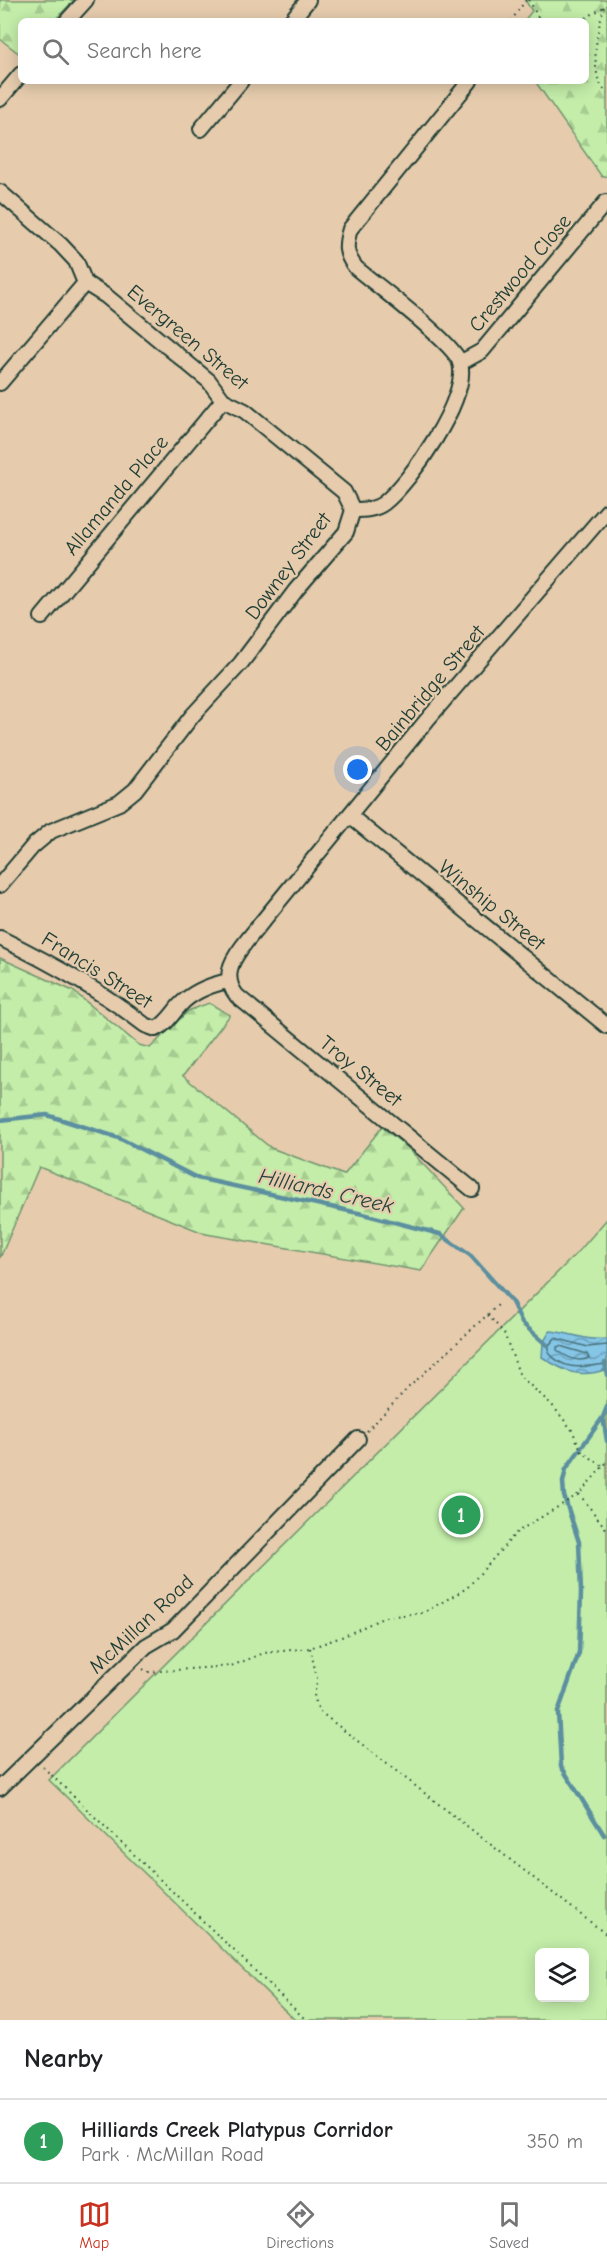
<!DOCTYPE html>
<html lang="en">
<head>
<meta charset="utf-8">
<style>
	:root { --surface:#fff; --page:#f2f2f2; --text:#202124; --muted:#757577; --line:#e0e0e0; --accent:#c8321e }
	body { margin:0; font-family:"Comic Neue",sans-serif; background:var(--page); color:var(--text) }
	.controls { position:absolute; right:18px; bottom:18px; display:grid; overflow:hidden; border-radius:9px; box-shadow:0 3px 15px #0003 }
	.controls button { width:54px; height:54px; display:grid; place-items:center; padding:0; border:0; border-bottom:2px solid var(--line); background:var(--surface); color:var(--text); font:30px sans-serif }
	.you { position:absolute; left:358px; top:770px; width:21px; height:21px; margin:-15px; border:4px solid #fff; border-radius:50%; background:#1a73e8; box-shadow:0 0 0 9px #1a73e833 }
	.badge { display:grid; place-items:center; width:39px; height:39px; border-radius:50%; background:var(--accent); color:#fff; font-size:20px; font-weight:700 }
	.pin { position:absolute; translate:-50% -50%; border:3px solid #fff; box-shadow:0 2px 6px #0006 }
	.list { margin:0; padding:0; list-style:none }
	h2 { display:flex; justify-content:space-between; align-items:center; height:78px; margin:0; padding:0 24px; font-size:26px }
	h2 small { font-size:20px; font-weight:400; color:var(--muted) }
	.list li { display:grid; grid-template-columns:39px 1fr auto; gap:18px; align-items:center; box-sizing:border-box; height:84px; padding:0 24px; border-top:2px solid var(--line) }
	.list b { display:block; font-size:22px; white-space:nowrap }
	.list p { margin:0; font-size:20px; white-space:nowrap; color:var(--muted) }
	.list em { font-size:20px; font-style:normal; color:var(--muted) }
	.icon { flex:none; width:33px; height:33px; fill:none; stroke:currentColor; stroke-width:2; stroke-linecap:round; stroke-linejoin:round }
	.map { position:relative; flex:none; width:607px; height:2020px; overflow:hidden }
	.search { position:absolute; background:var(--surface); box-shadow:0 3px 15px #0003; left:18px; right:18px; top:18px; height:66px; display:flex; align-items:center; gap:15px; box-sizing:border-box; padding:0 21px; border-radius:9px; color:var(--muted); font-size:22px }
	.sheet { height:162px; background:var(--surface) }
	nav { display:flex; justify-content:space-around; align-items:center; box-sizing:border-box; height:84px; border-top:2px solid var(--line); background:var(--surface); font-size:16px; color:var(--muted) }
	nav a { display:grid; justify-items:center; gap:3px }
	nav .on { color:var(--accent) }
	.map>svg:first-child { display:block }
	.forest { fill:url(#forest-firs); stroke:#71956e; stroke-width:1.5 }
	.green { fill:#c3eda9; stroke:#71956e; stroke-width:1.5; fill-rule:evenodd }
	.water { fill:url(#water-waves); stroke:#5c8f9f; stroke-width:1.5 }
	.lines { fill:none; stroke-linecap:round; stroke-linejoin:round }
	.shore { stroke:#48737b; stroke-width:1.5 }
	.stream { stroke:#5c8f9f; stroke-width:4.5 }
	.street-casing { stroke:#1f3d34; stroke-width:18 }
	.path { stroke:#1f3d34; stroke-width:2; stroke-dasharray:1.5 4.5; stroke-linecap:butt }
	.street { stroke:#e6ccad; stroke-width:14 }
	.labels { text-anchor:middle; dominant-baseline:central; stroke-width:4.5; stroke-linejoin:round; paint-order:stroke }
	.street-label { font-size:21px; fill:#1f3d34; stroke:#e6ccad }
	.water-label { font-size:22px; font-style:italic; fill:#24443d; stroke:#e6ccad }
</style>
</head>
<body>
<div class="map">
<svg width="607" height="2020" viewBox="0 0 607 2020">
	<defs>
		<pattern id="forest-firs" width="22" height="20" patternUnits="userSpaceOnUse" patternTransform="scale(1.5)"><rect width="22" height="20" fill="#c3eda9"/><path d="M5 1l3.5 6h-7zM16 11l3.5 6h-7z" fill="#a7cc92"/></pattern>
		<pattern id="water-waves" width="16" height="10" patternUnits="userSpaceOnUse" patternTransform="scale(1.5)"><rect width="16" height="10" fill="#85c5e6"/><path d="M0 5q4-4 8 0t8 0" fill="none" stroke="#6ca1bb"/></pattern>
	</defs>
	<rect width="100%" height="100%" fill="#e6ccad"/>
	<filter id="ink" filterUnits="userSpaceOnUse"><feTurbulence type="fractalNoise" baseFrequency=".0167" numOctaves="2"/><feDisplacementMap in="SourceGraphic" scale="12" xChannelSelector="R" yChannelSelector="G"/><feConvolveMatrix kernelMatrix="1 2 1 2 8 2 1 2 1" color-interpolation-filters="sRGB"/></filter>
	<g filter="url(#ink)">
		<!-- forest -->
		<path class="forest" d="M 0,0 L 74,0 L 54,21 L 21,21 L 21,55 L 0,39 Z
			M 525,0 L 607,0 L 607,176 L 602,177 L 535,81 L 586,81 L 586,21 L 524,21 L 532,11 Z
			M 0,958 L 73,991 L 139,1045 L 150,1048 L 188,1011 L 209,1003 L 230,1015 L 183,1076 L 271,1148 L 344,1175 L 382,1127 L 407,1147 L 464,1208 L 421,1271 L 206,1234 L 39,1167 L 0,1258 Z"/>
		<!-- green -->
		<path class="green" d="M 607,1219 L 607,2020 L 295,2020 L 49,1780 L 580,1250 ZM 540,1952 L 584,1952 L 584,1998 L 540,1998 Z"/>
		<!-- water -->
		<path class="water" d="M 550,1331 C 573,1333 583,1341 607,1339 L 607,1369 C 580,1379 565,1372 542,1357 L 543,1343 Z"/>
		<g class="lines">
			<!-- shore -->
			<path class="shore" d="M 607,1345 L 588,1347 L 555,1338 L 549,1345 L 549,1353 C 566,1373 585,1366 607,1364
				M 560,1346 L 587,1354 L 589,1358 C 578,1363 566,1357 557,1350 L 557,1347 Z"/>
			<!-- stream -->
			<path class="stream" d="M 0,1120 L 47,1115 L 119,1138 L 197,1178 L 363,1214 L 440,1234 L 471,1256 L 512,1302 L 522,1323 L 547,1345
				M 605,1363 L 607,1375
				M 607,1407 L 603,1417 L 607,1441
				M 603,1417 L 566,1469 L 563,1482 L 564,1496 L 579,1542 L 581,1592 L 579,1653 L 558,1712 L 561,1766 L 604,1835"/>
			<defs>
				<path id="street" d="M 67,21 L 86,0
					M 291,21 L 308,0
					M 0,99 L 21,74
					M 201,129 L 241,81
					M 0,192 L 61,245 L 76,261 L 85,283 L 106,296 L 209,381 L 223,400 L 245,411 L 344,492 L 353,510
					M 460,363 L 482,351 L 606,202
					M 0,383 L 85,283
					M 42,617 L 223,400
					M 350,816 L 607,1026
					M 0,885 L 33,846 L 51,831 L 119,803 L 135,790 L 192,716 L 241,663 L 296,590 L 346,532 L 353,510 C 363,510 375,510 384,503 C 410,483 470,397 460,363 C 455,343 376,285 356,268 C 345,254 345,246 350,229 L 470,81
					M 0,938 C 51,963 100,990 145,1025 L 156,1029 C 167,1024 172,1014 180,1005 C 193,991 210,985 228,981
					M 472,1189 L 237,996 C 218,972 238,952 253,933 L 427,720 L 607,511
					M 0,1788 L 146,1646 L 173,1630 L 358,1439"/>
			</defs>
			<!-- street casing -->
			<use href="#street" class="street-casing"/>
			<!-- path -->
			<path class="path" d="M 529,0 L 539,19 L 545,21
				M 604,7 C 598,28 592,55 598,78 C 599,83 604,89 607,94
				M 511,21 L 526,0
				M 581,21 L 607,5
				M 488,1315 L 504,1333 L 520,1376 L 552,1405 L 572,1430 L 582,1452 L 603,1466
				M 367,1431 L 408,1388 L 498,1305
				M 579,1494 L 607,1530
				M 310,1648 L 317,1678 L 314,1697 L 319,1711 L 607,1935
				M 143,1669 L 148,1672 L 231,1666 L 264,1653 L 310,1648 L 344,1636 L 385,1617 L 423,1613 L 467,1588 L 517,1532 L 579,1494 L 607,1462
				M 43,1767 L 306,2020"/>
			<!-- street -->
			<use href="#street" class="street"/>
		</g>
	</g>
	<g class="labels">
		<!-- street labels -->
		<g class="street-label">
			<text transform="translate(520 273) rotate(-50)">Crestwood Close</text>
			<text transform="translate(188 337) rotate(40)">Evergreen Street</text>
			<text transform="translate(116 495) rotate(-50)">Allamanda Place</text>
			<text transform="translate(288 566) rotate(-53)">Downey Street</text>
			<text transform="translate(430 688) rotate(-50)">Bainbridge Street</text>
			<text transform="translate(492 905) rotate(39)">Winship Street</text>
			<text transform="translate(97 970) rotate(32)">Francis Street</text>
			<text transform="translate(361 1071) rotate(39)">Troy Street</text>
			<text transform="translate(141 1624) rotate(-43)">McMillan Road</text>
		</g>
		<!-- water labels -->
		<g class="water-label">
			<text transform="translate(326 1191) rotate(13)">Hilliards Creek</text>
		</g>
	</g>
</svg>
<div class="controls">
<button><svg class="icon" aria-label="layers" viewBox="0 0 24 24"><path d="M12 4l9 5-9 5-9-5zM3 14l9 5 9-5"/></svg></button>
</div>
<div class="you"></div>
<div class="pin badge" style="left:461px;top:1515px;background:#2e9e5b">1</div>
<div class="search"><svg class="icon" aria-label="search" viewBox="0 0 24 24"><circle cx="10" cy="10" r="6"/><path d="M15 15l6 6"/></svg>Search here</div>
</div>
<section class="sheet">
<h2>Nearby<small></small></h2>
<ul class="list">
<li><span class="badge" style="background:#2e9e5b">1</span><div><b>Hilliards Creek Platypus Corridor</b><p>Park · McMillan Road</p></div><em>350 m</em></li>
</ul>
</section>
<nav>
<a class="on"><svg class="icon" aria-label="map" viewBox="0 0 24 24"><path d="M3 6l6-2 6 2 6-2v14l-6 2-6-2-6 2zM9 4v14M15 6v14"/></svg>Map</a>
<a><svg class="icon" aria-label="directions" viewBox="0 0 24 24"><path d="M12 3l9 9-9 9-9-9zM9 14v-3h6M13 9l2 2-2 2"/></svg>Directions</a>
<a><svg class="icon" aria-label="saved" viewBox="0 0 24 24"><path d="M7 4h10v16l-5-4-5 4z"/></svg>Saved</a>
</nav>
</body>
</html>
